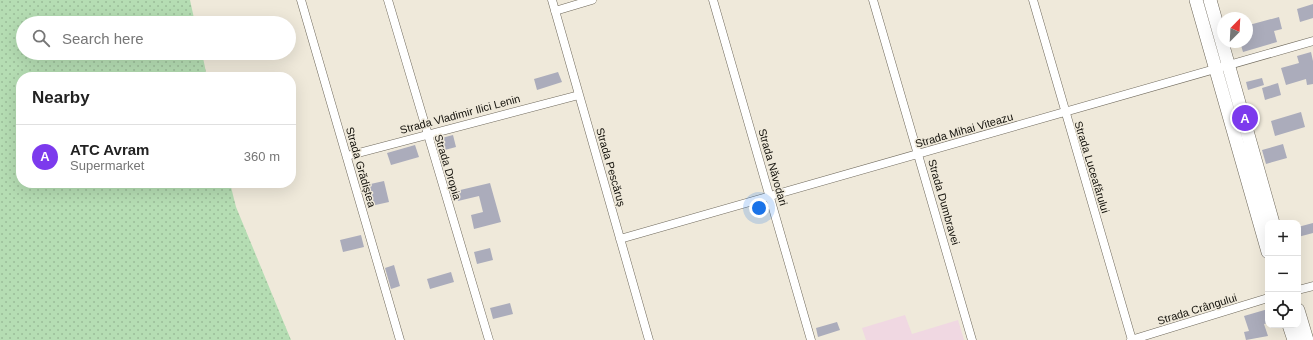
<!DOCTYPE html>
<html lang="en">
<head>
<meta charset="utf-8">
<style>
	:root { --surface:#fff; --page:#f2f2f2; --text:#222; --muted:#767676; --line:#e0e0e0; --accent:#7c3aed }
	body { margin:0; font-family:Helvetica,sans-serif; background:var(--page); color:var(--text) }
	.controls { position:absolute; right:12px; bottom:12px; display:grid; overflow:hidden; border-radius:8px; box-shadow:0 4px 16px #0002 }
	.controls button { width:36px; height:36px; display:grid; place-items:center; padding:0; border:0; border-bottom:1px solid var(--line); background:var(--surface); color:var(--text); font:20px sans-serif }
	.compass { position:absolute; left:1217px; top:12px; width:36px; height:36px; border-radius:50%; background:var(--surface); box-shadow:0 4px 16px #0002; rotate:24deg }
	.you { position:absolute; left:759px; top:208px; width:14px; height:14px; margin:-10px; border:3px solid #fff; border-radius:50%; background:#1a73e8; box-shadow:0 0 0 6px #1a73e833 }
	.badge { display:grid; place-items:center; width:26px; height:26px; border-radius:50%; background:var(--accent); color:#fff; font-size:13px; font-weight:700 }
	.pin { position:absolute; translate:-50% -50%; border:2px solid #fff; box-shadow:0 1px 4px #0006 }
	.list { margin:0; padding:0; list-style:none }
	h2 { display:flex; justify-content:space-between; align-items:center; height:52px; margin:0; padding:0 16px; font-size:17px }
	h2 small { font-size:13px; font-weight:400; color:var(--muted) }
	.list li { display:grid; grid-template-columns:26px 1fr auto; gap:12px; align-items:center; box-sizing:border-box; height:64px; padding:0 16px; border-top:1px solid var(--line) }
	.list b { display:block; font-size:15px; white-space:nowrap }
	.list p { margin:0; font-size:13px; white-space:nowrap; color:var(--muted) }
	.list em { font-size:13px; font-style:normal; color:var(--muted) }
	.icon { flex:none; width:22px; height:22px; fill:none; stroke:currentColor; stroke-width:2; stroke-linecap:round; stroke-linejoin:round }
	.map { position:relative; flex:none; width:1313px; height:340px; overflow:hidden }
	.search { position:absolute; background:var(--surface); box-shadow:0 4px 16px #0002; left:16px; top:16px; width:280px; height:44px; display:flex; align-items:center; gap:10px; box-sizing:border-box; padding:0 14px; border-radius:22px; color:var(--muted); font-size:15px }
	.panel { position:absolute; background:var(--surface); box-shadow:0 4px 16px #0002; left:16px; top:72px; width:280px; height:116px; border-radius:16px }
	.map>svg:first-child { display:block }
	.education { fill:#f0d8e2 }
	.grass { fill:url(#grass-dots) }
	.building { fill:#abacbb }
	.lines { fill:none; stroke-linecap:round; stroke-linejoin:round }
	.minor-casing { stroke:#6f695c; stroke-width:9 }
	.primary-casing { stroke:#6f695c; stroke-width:14 }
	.minor { stroke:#fff; stroke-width:8 }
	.primary { stroke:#fff; stroke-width:13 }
	.labels { text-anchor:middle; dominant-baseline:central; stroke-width:3; stroke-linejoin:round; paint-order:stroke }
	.street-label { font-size:11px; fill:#12100a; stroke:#efe9da }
</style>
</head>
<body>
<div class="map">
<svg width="1313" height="340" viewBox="0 0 1313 340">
	<defs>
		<pattern id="grass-dots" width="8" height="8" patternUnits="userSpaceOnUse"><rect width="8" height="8" fill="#b5ddb3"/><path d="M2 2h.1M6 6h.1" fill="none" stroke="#9bbd99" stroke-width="1.8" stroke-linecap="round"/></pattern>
	</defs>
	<rect width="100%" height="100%" fill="#efe9da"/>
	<!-- education -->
	<path class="education" d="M 905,315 L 912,334 L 958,320 L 964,340 L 866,340 L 862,328 Z"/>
	<!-- grass -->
	<path class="grass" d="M 0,0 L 190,0 L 195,23 L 23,23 L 23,53 L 202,53 L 207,77 L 21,77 L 21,183 L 230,183 L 236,207 L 291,340 L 0,340 Z"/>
	<!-- building -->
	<path class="building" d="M 1313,4 L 1313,18 L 1300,22 L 1297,9 Z
		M 1279,17 L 1282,29 L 1274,31 L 1277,42 L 1243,52 L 1240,42 L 1247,42 L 1247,33 L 1251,32 L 1249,25 Z
		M 1311,52 L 1313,61 L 1313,84 L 1307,85 L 1306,79 L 1286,85 L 1281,68 L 1299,63 L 1297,56 Z
		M 558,72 L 562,82 L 537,90 L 534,79 Z
		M 1262,78 L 1264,85 L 1248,90 L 1246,82 Z
		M 1278,83 L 1281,95 L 1265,100 L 1262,88 Z
		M 1301,112 L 1305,127 L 1275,136 L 1271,121 Z
		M 453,135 L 456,147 L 441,151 L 438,139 Z
		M 1283,144 L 1287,158 L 1266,164 L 1262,150 Z
		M 415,145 L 419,157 L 391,165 L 387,153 Z
		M 384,181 L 389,202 L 371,206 L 366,185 Z
		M 490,183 L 501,222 L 474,229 L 471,215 L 483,212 L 479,196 L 458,201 L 456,191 Z
		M 1313,223 L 1313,233 L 1298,237 L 1298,227 Z
		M 361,235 L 364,247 L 343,252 L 340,240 Z
		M 490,248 L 493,260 L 477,264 L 474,252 Z
		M 394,265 L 400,286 L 391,289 L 385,268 Z
		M 451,272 L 454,282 L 430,289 L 427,279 Z
		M 510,303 L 513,314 L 493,319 L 490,308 Z
		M 1268,309 L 1268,323 L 1264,324 L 1268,336 L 1246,340 L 1244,332 L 1249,331 L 1244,316 Z
		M 837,322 L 840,330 L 818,337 L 816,328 Z"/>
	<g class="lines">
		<defs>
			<path id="minor" d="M 301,0 L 400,340
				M 388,0 L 489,340
				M 552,0 L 649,340
				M 713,0 L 811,340
				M 873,0 L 972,340
				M 1033,0 L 1132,340
				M 555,11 L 592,0
				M 347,156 L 579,95
				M 620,239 L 1313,41
				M 1298,290 L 1313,286
				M 1131,340 L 1268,298"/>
			<path id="primary" d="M 1196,0 L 1268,252
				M 1210,0 L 1273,223
				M 1298,310 L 1307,340
				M 1289,325 L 1294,340"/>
		</defs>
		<!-- minor casing -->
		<use href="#minor" class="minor-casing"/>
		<!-- primary casing -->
		<use href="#primary" class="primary-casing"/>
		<!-- minor -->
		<use href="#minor" class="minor"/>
		<!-- primary -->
		<use href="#primary" class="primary"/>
	</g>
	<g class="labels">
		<!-- street labels -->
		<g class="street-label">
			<text transform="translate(460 114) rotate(-15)">Strada Vladimir Ilici Lenin</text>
			<text transform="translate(964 130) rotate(-16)">Strada Mihai Viteazu</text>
			<text transform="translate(361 167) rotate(74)">Strada Grădiștea</text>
			<text transform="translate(448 167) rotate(73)">Strada Dropia</text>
			<text transform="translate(611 167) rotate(74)">Strada Pescăruș</text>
			<text transform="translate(773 167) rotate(74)">Strada Năvodari</text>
			<text transform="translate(1092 167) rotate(73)">Strada Luceafărului</text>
			<text transform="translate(944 202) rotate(74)">Strada Dumbravei</text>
			<text transform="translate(1197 309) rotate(-17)">Strada Crângului</text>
		</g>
	</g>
</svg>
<div class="controls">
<button>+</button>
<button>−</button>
<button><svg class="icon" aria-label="locate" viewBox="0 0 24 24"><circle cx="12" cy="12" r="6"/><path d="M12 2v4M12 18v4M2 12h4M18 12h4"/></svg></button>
</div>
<svg class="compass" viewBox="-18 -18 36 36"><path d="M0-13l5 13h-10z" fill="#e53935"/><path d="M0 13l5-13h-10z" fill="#767676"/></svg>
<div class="you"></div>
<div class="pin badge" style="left:1245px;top:118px">A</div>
<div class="search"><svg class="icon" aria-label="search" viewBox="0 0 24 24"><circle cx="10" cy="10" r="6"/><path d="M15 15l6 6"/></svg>Search here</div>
<section class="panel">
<h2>Nearby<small></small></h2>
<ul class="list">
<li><span class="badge">A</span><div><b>ATC Avram</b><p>Supermarket</p></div><em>360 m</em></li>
</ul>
</section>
</div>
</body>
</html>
